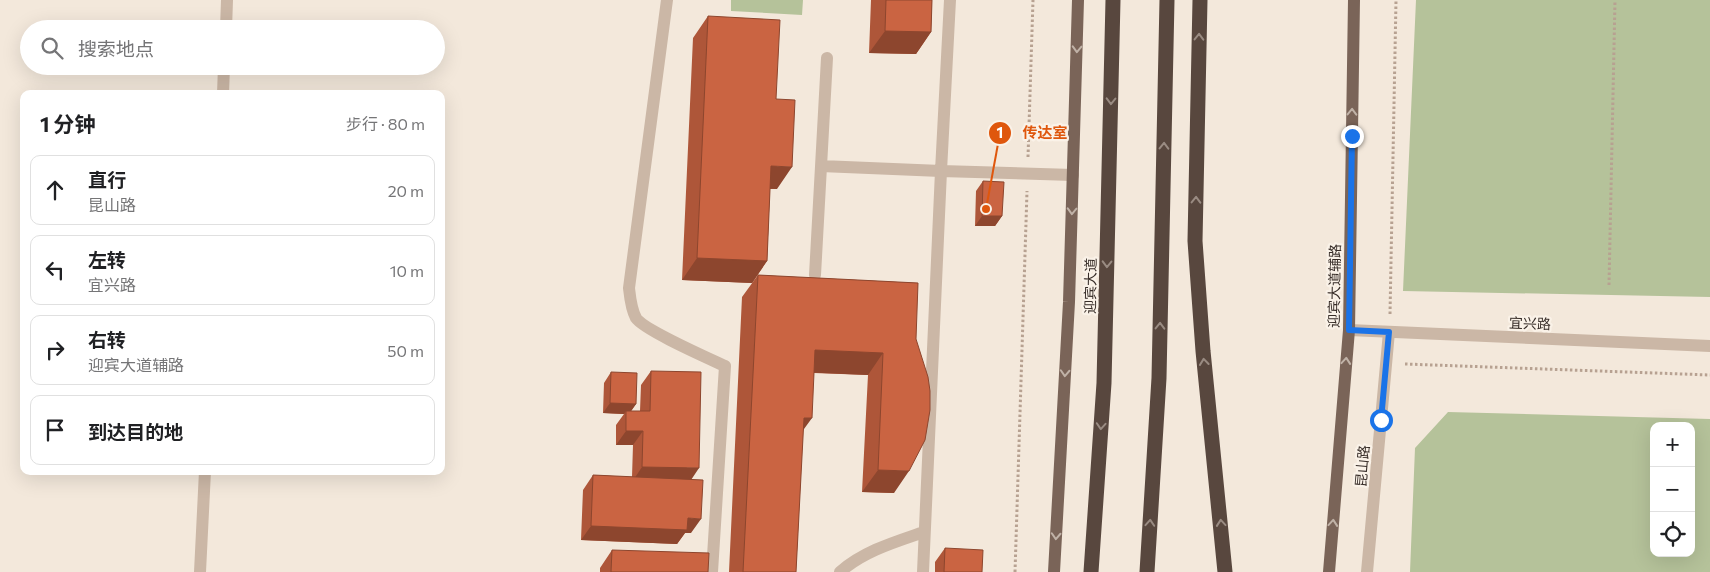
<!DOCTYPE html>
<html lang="zh">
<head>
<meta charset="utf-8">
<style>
	:root { --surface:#fff; --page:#f2f2f2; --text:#202124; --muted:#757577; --line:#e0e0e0 }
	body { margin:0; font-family:Commissioner,"Noto Sans SC",sans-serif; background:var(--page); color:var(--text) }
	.controls { position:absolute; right:15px; bottom:15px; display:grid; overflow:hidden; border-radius:10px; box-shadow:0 5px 20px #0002 }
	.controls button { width:45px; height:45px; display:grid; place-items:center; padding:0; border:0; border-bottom:1px solid var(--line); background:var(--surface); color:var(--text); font:25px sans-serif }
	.stop { position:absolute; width:15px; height:15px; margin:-11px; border:4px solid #1a73e8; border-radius:50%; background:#fff }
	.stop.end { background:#1a73e8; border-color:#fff; box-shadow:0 1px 5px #0008 }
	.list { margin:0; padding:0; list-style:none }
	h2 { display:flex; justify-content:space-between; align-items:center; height:65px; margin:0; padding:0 20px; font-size:21px }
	h2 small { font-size:16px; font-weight:400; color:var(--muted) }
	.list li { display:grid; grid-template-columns:32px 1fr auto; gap:15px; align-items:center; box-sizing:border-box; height:70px; margin:0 10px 10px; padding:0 10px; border:1px solid var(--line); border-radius:10px }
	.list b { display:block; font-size:19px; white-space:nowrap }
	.list p { margin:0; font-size:16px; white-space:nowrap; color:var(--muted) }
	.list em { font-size:16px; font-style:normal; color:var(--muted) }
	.icon { flex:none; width:28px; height:28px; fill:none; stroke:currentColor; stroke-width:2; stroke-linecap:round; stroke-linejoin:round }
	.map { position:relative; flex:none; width:1710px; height:572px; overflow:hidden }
	.search { position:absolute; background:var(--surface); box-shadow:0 5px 20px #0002; left:20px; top:20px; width:425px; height:55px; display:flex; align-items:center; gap:12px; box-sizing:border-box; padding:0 18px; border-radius:28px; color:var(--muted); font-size:19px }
	.panel { position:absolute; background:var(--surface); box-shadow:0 5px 20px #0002; left:20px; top:90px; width:425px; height:385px; border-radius:10px }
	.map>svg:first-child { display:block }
	.green { fill:#b5c29a; fill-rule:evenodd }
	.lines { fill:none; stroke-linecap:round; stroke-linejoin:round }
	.path { stroke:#b7a191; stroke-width:3; stroke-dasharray:2.5 2.5; stroke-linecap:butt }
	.minor { stroke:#cbb7a6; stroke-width:12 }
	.major { stroke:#7a6458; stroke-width:12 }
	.highway { stroke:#58473e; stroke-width:15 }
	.wall { fill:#ae5639 }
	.shaded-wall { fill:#8d462e }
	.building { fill:#ca6442; stroke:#8d462e }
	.oneway { stroke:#998b82 }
	.oneway2 { stroke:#c0b2a7 }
	.route { stroke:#1a73e8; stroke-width:6 }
	.labels { text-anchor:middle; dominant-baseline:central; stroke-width:4.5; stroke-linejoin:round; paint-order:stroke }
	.street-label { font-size:14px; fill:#372d28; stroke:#faf2e8 }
	.leader { fill:none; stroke:#df570d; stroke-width:2 }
	.callout-dot { fill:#df570d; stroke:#faf2e8; stroke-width:2 }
	.mark-label { font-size:15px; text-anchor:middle; font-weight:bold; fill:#fff }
	.callout-label { font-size:15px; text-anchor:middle; font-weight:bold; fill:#df570d; stroke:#faf2e8; stroke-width:4.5; stroke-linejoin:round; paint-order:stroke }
</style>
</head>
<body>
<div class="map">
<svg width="1710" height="572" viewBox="0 0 1710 572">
	<rect width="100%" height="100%" fill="#f3e8db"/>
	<!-- green -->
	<path class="green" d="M 731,0 L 803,0 L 802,15 L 731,11 Z
		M 1416,0 L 1710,0 L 1710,297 L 1403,291 Z
		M 1448,412 L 1710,419 L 1710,572 L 1410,572 L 1415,448 ZM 1654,426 L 1691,426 L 1691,553 L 1654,553 Z"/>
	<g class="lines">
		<!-- path -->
		<path class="path" d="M 1028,157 L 1033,0
			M 1609,285 L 1615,0
			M 1390,314 L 1396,0
			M 1405,364 L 1710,375
			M 1015,572 L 1027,191"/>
		<!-- minor -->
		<path class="minor" d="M 667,0 L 629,288 C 630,297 631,309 636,318 C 644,330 708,358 725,366 L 712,572
			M 950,0 L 941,171 L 1073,175
			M 226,29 L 227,0
			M 223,94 L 224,66
			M 821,166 L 941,171 L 923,572
			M 815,275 L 827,58
			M 1349,330 L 1710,346
			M 200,572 L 205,471
			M 840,572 C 864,551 895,542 924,532
			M 1367,572 L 1389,332"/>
		<!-- major -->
		<path class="major" d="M 1054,572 L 1069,302 L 1078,0
			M 1329,572 L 1349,330 L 1354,0"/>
		<!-- highway -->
		<path class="highway" d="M 1200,0 L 1195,241 L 1203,351 L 1225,572
			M 1091,572 L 1104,383 L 1113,0
			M 1147,572 L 1159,378 L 1167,0"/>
	</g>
	<!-- wall -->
	<path class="wall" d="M 871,0 L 932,0 L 931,32 L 916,54 L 869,53 Z
		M 708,16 L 776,99 L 777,189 L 770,189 L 767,261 L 752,283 L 682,280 L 693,38 Z
		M 983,181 L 1002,216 L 995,226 L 975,226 L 976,191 Z
		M 758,275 L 918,283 L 894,493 L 862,492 L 868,375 L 814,373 L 803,431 L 796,572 L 729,572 L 742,297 Z
		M 651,371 L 691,479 L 691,533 L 685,533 L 677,544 L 581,540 L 583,490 L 593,475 L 632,477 L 633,445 L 616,445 L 616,425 L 624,414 L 603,413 L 604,383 L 611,372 L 636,404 L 631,411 L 640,411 L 641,385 Z
		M 945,548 L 982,572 L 935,572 L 935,562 Z
		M 612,550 L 708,572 L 600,572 L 600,568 Z"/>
	<!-- shaded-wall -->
	<path class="shaded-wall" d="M 885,31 L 931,32 L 916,54 L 869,53 Z
		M 771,166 L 792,167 L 777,189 L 756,188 Z
		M 982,216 L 1002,216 L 995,226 L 975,226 Z
		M 697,258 L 767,261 L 752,283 L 682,280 Z
		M 815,350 L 883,353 L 868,375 L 799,372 Z
		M 610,403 L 636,404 L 629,414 L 626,411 L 624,414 L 603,413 Z
		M 804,418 L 812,418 L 796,440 Z
		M 626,431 L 643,431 L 633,445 L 616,445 Z
		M 642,467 L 699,468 L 689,483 L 632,482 Z
		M 878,470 L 909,471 L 894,493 L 862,492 Z
		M 688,518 L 701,519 L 691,533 L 685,533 L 677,544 L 581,540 L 591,526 Z"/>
	<!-- building -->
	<path class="building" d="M 886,0 L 932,0 L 931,32 L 885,31 Z
		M 708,16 L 780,20 L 776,99 L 795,100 L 792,167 L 771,166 L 767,261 L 697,258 Z
		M 983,181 L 1004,182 L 1002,216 L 982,216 Z
		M 758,275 L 918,283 L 916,339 L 928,377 L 930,391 L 930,410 L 925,440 L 909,471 L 878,470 L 883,353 L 815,350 L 812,418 L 804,418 L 796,572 L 743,572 Z
		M 651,371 L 701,372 L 699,468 L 642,467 L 643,431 L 626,431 L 626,411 L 650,411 Z
		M 611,372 L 637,373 L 636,404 L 610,403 Z
		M 593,475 L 703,480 L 701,519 L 688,518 L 687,530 L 591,526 Z
		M 945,548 L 983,550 L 982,572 L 944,572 Z
		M 612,550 L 709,553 L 708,572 L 611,572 Z"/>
	<!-- one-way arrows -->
	<defs><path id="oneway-chevron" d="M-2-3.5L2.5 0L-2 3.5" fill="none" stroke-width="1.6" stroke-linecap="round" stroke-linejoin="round" transform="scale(1.25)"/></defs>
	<g class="oneway">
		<use href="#oneway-chevron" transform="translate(1199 37) rotate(-89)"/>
		<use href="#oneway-chevron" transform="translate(1111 101) rotate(91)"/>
		<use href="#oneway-chevron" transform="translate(1164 146) rotate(-89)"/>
		<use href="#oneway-chevron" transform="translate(1196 200) rotate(-89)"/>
		<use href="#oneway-chevron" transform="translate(1107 264) rotate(91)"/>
		<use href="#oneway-chevron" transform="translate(1160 326) rotate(-89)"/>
		<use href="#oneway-chevron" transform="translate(1204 362) rotate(-96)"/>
		<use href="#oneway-chevron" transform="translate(1101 426) rotate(94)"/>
		<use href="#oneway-chevron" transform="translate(1150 523) rotate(-86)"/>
		<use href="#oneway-chevron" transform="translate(1221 523) rotate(-95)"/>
	</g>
	<g class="oneway2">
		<use href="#oneway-chevron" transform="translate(1077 49) rotate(92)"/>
		<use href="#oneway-chevron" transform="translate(1352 112) rotate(-89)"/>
		<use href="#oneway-chevron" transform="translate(1072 211) rotate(92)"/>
		<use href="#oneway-chevron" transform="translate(1346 361) rotate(-85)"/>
		<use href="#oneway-chevron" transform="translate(1065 373) rotate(93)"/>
		<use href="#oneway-chevron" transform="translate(1333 523) rotate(-85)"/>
		<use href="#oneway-chevron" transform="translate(1056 536) rotate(93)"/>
	</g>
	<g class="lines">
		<!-- route -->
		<path class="route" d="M 1352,136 L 1349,330 L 1389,332 L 1381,420"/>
	</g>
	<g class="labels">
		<!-- street labels -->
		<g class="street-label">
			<text transform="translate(1090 286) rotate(-89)">迎宾大道</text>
			<text transform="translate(1334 286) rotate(-89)">迎宾大道辅路</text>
			<text transform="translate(1530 323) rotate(2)">宜兴路</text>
			<text transform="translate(1362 466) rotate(-85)">昆山路</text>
		</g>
	</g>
	<!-- callouts -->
	<path class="leader" d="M986 209L1000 133"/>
	<g class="callout-dot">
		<circle cx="986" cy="209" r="5"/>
		<circle cx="1000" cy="133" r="12"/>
	</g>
	<g class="mark-label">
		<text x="1000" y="138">1</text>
	</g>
	<g class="callout-label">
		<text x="1045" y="138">传达室</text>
	</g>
</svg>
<div class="controls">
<button>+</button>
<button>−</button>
<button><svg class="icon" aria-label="locate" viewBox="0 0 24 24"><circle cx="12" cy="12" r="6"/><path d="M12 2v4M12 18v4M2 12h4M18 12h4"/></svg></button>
</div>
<div class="stop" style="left:1381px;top:420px"></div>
<div class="stop end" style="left:1352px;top:136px"></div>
<div class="search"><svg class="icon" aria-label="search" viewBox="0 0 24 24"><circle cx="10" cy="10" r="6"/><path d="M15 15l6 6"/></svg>搜索地点</div>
<section class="panel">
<h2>1 分钟<small>步行 · 80 m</small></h2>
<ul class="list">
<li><svg class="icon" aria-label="ahead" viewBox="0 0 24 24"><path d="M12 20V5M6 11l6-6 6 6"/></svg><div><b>直行</b><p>昆山路</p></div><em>20 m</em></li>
<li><svg class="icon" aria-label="left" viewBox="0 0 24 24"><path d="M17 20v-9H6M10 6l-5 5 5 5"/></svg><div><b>左转</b><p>宜兴路</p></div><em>10 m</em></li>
<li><svg class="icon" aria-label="right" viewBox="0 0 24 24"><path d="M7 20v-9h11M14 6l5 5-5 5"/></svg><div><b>右转</b><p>迎宾大道辅路</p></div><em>50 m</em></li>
<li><svg class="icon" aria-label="arrive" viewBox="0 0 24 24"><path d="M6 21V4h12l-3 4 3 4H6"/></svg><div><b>到达目的地</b></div></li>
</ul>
</section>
</div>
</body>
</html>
